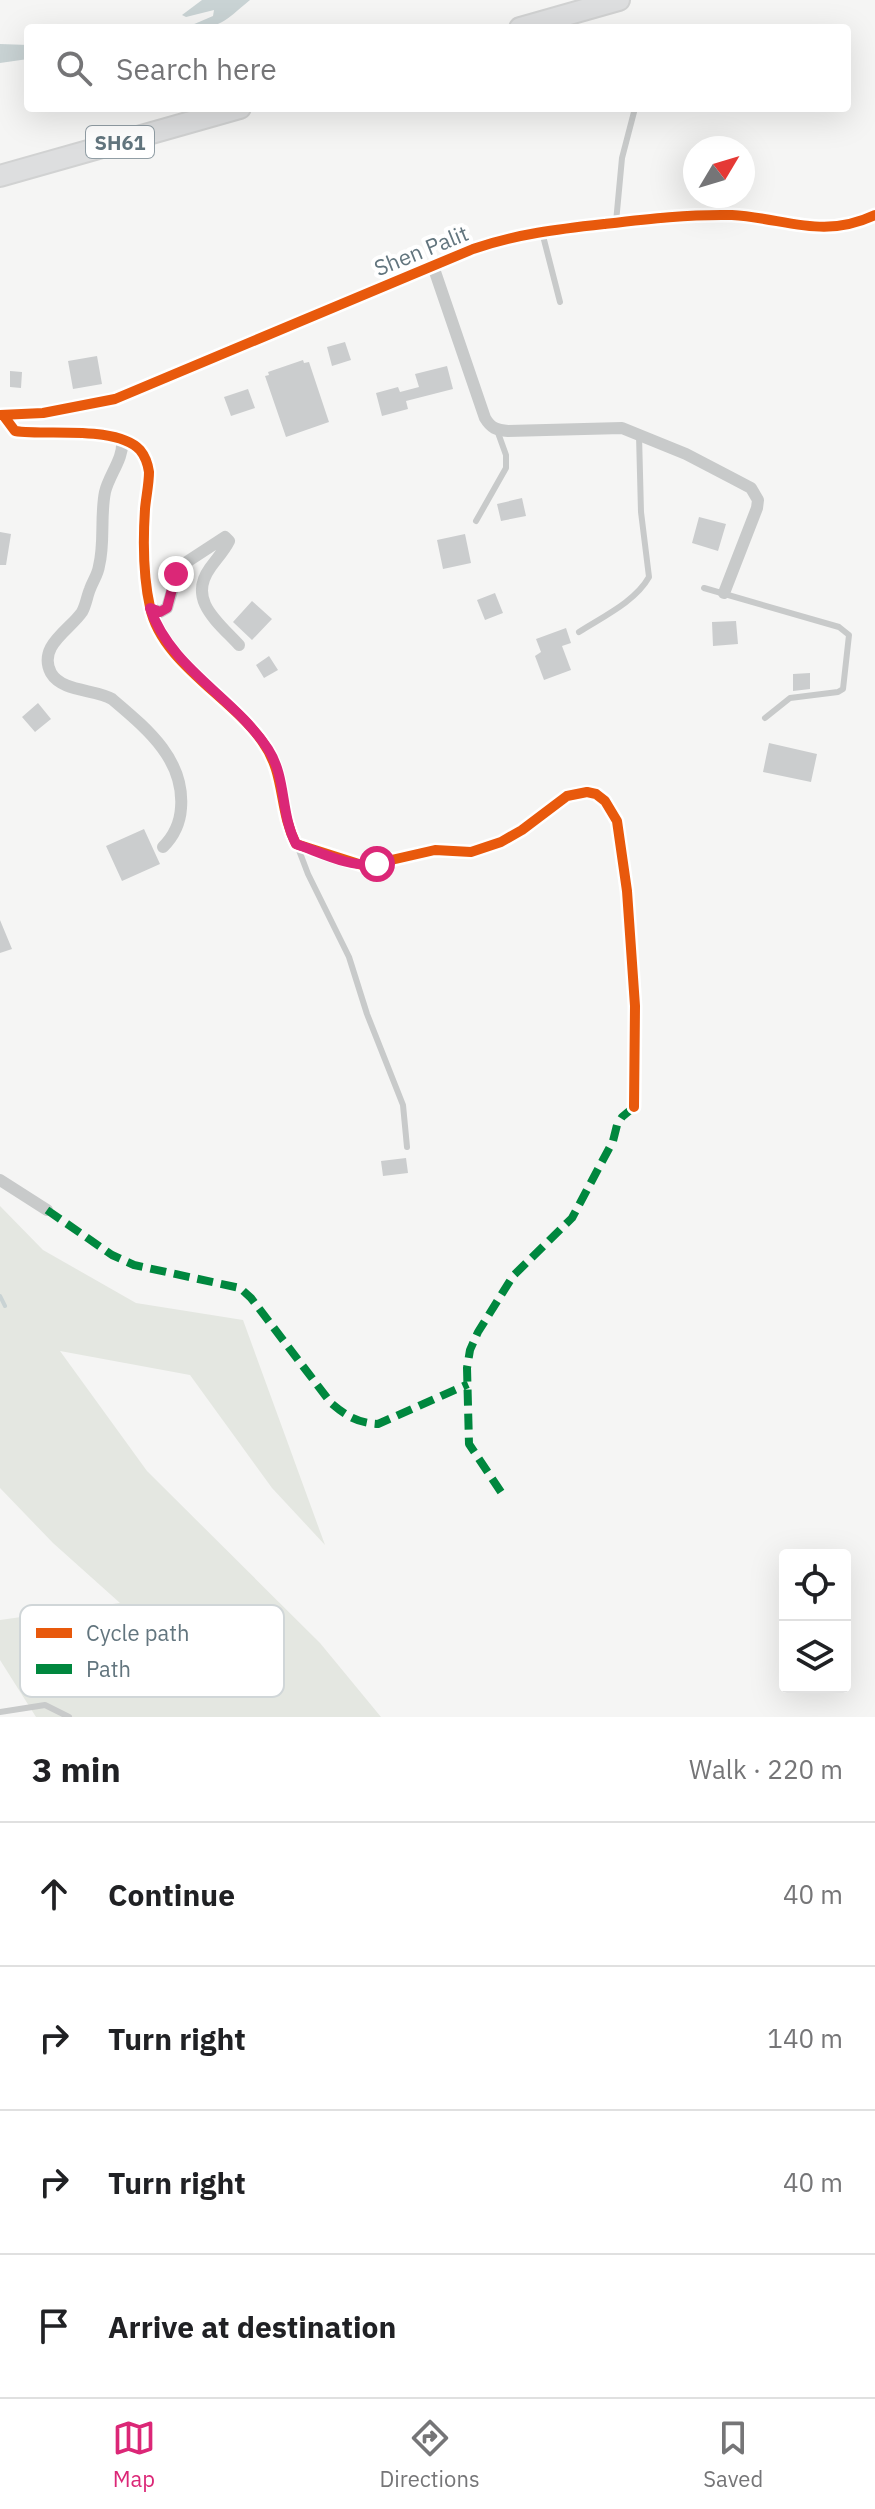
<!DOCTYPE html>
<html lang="en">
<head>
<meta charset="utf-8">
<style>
	:root { --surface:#fff; --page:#f6f6f6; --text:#202124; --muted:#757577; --line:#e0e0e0; --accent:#db2777 }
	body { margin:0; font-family:"IBM Plex Sans",sans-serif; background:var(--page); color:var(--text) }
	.controls { position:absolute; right:24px; bottom:24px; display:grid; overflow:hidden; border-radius:8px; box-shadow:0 8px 32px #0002 }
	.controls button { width:72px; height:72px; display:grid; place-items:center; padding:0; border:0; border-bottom:2px solid var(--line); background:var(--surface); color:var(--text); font:40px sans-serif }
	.compass { position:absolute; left:683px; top:136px; width:72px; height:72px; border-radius:50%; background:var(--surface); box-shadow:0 8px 32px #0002; rotate:52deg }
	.stop { position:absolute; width:24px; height:24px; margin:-18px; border:6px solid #db2777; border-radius:50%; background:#fff }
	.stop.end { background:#db2777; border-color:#fff; box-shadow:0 2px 8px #0008 }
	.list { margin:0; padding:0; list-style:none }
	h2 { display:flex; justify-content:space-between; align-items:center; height:104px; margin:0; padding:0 32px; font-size:34px }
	h2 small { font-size:26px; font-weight:400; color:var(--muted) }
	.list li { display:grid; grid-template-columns:52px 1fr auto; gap:24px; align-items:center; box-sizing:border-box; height:144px; padding:0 32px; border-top:2px solid var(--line) }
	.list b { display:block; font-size:30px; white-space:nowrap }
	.list em { font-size:26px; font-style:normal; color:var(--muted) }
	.icon { flex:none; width:44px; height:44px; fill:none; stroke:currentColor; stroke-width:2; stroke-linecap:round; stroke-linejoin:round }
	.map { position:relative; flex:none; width:875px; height:1717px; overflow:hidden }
	.search { position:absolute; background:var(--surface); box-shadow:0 8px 32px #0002; left:24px; right:24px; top:24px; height:88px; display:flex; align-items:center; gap:20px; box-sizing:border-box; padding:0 28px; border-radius:8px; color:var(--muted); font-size:30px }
	.sheet { height:680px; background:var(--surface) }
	nav { display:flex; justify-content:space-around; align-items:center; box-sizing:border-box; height:112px; border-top:2px solid var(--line); background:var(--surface); font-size:22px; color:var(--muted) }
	nav a { display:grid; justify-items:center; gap:4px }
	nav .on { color:var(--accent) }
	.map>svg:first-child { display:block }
	.green { fill:#e4e7e1 }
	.water { fill:#c9d3d4 }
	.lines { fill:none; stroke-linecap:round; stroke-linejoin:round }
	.stream { stroke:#c9d3d4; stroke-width:4 }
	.building { fill:#cbcdce }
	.primary-casing { stroke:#d1d2d2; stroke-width:24 }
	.service { stroke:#c8caca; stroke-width:6 }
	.minor { stroke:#c8caca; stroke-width:12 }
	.primary { stroke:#dddedf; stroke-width:20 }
	.quiet { stroke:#00873e; stroke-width:8; stroke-dasharray:16 8; stroke-linecap:butt }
	.cycleway-casing { stroke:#fff; stroke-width:15 }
	.cycleway { stroke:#e8590c; stroke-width:10 }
	.route { stroke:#db2777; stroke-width:10 }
	.labels { text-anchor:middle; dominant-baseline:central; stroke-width:8; stroke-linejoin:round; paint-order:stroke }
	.shield { fill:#fff; stroke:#919ea5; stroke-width:2 }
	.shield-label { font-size:20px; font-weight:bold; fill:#62757e }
	.street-label { font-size:22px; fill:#62757e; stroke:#fff }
	.key { fill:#fff; stroke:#d0d6d8; stroke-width:2 }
	.key-label { font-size:22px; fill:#62757e }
</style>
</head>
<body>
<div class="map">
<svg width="875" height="1717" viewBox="0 0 875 1717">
	<rect width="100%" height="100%" fill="#f5f5f4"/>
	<!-- green -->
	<path class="green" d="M 0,1206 L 43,1250 L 136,1303 L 243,1320 L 325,1545 L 272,1488 L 190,1375 L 60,1351 L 147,1471 L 320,1643 L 381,1717 L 36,1717 L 0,1660 L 0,1620 L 120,1603 L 53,1543 L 0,1488 Z"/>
	<!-- water -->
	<path class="water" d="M 202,0 L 250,0 C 223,22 223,28 185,28 L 213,16 L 214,10 L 186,17 L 182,15 Z
		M 0,44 L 28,45 L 28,59 L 0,63 Z"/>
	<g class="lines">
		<!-- stream -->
		<path class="stream" d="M 0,1296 L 5,1306"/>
	</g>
	<!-- building -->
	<path class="building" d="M 345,342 L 351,360 L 332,366 L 327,347 Z
		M 97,356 L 102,384 L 73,389 L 68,361 Z
		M 303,360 L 304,363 L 309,362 L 329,422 L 286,437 L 265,376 L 269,375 L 268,372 Z
		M 447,366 L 453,389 L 406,401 L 408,409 L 382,416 L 376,393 L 398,387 L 400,392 L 419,387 L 415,374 Z
		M 10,371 L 22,372 L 21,388 L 10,387 Z
		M 248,389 L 255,408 L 231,416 L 224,397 Z
		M 522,498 L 526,516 L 501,521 L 497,504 Z
		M 699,517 L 726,524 L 718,551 L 692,543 Z
		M 0,532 L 11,534 L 6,565 L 0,565 Z
		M 465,534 L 471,563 L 443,569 L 437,540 Z
		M 495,593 L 503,613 L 485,620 L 477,600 Z
		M 252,601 L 272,619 L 252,640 L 233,622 Z
		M 736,621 L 738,644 L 713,646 L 712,622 Z
		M 566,628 L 571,643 L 562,646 L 571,670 L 544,680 L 535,656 L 541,652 L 536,639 Z
		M 269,656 L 278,670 L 264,678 L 256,665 Z
		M 810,673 L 810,689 L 793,691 L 793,674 Z
		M 38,703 L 51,719 L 35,732 L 22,717 Z
		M 769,743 L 817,754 L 811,782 L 763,772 Z
		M 144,829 L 160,864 L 122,881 L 106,846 Z
		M 0,920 L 12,949 L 0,953 Z
		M 406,1158 L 408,1173 L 383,1176 L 381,1161 Z"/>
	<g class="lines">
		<defs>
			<path id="primary" d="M 520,28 L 619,0
				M 0,176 L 240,108"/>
		</defs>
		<!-- primary casing -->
		<use href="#primary" class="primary-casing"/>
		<!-- service -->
		<path class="service" d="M 616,222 L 622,158 L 634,112
			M 542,232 L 560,302
			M 476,521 L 506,468 L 506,455 L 497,430
			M 704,588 L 839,627 L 849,635 L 843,689 L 838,692 L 790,698 L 765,718
			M 579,632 C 602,617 635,602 649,577 L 641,512 L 639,435
			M 297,845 L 308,874 L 349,957 L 367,1014 L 403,1105 L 407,1147
			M 0,1712 L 45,1705 L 69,1717"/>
		<!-- minor -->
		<path class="minor" d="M 433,266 L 485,418 C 491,428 496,430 508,431 L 622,428 L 686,454 L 732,478 L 751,488 L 758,500 L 757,508 L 724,593
			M 0,415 L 43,413 L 115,399 L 473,249 C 516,234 559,229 604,224 C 647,219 689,214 732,215 C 785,218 822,240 875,215
			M 3,415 L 15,431 C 48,436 116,425 140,450 C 145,456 148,465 149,472 C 149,484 146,497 145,509 C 143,540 143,576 150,607 C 161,662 230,696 262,741 C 286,774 278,809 296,844 L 365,866 L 435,850 L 471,852 L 501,842 L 522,830 L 567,796 L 587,792 L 596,794 L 605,801 L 617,821 L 627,891 L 635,1006 L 634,1107
			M 122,441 C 124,458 109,475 105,492 C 100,517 105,543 99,566 C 98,574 93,581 90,589 C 87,596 86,605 82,612 C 70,630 37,646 51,673 C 62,692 95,689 112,699 C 146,728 185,759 181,808 C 180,824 174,836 163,847
			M 150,608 L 160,612 L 167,608 L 179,567 L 225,537 L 229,541 C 224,551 217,558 210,568 C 187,600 218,622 239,645
			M 0,1180 L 47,1210"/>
		<!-- primary -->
		<use href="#primary" class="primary"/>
		<!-- quiet -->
		<path class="quiet" d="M 47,1210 L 112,1255 L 134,1265 L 240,1288 L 251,1298 L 331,1403 C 346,1416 358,1423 378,1424 L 468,1384
			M 501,1492 L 469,1444 L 467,1368 L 470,1350 L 478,1332 L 513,1276 L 572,1218 L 613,1141 L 617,1125 L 622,1117 L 634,1107"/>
		<defs>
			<path id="cycleway" d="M 0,415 L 43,413 L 115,399 L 473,249 C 516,234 559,229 604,224 C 647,219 689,214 732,215 C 785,218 822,240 875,215
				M 3,415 L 15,431 C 48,436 116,425 140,450 C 145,456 148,465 149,472 C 149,484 146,497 145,509 C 143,540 143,576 150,607 C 161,662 230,696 262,741 C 286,774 278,809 296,844 L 365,866 L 435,850 L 471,852 L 501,842 L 522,830 L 567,796 L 587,792 L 596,794 L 605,801 L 617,821 L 627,891 L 635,1006 L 634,1107"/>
		</defs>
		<!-- cycleway casing -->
		<use href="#cycleway" class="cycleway-casing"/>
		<!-- cycleway -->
		<use href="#cycleway" class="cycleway"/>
	</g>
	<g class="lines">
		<!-- route -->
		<path class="route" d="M 176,574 L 167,608 L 160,612 L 150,608 C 171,669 234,697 268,749 C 287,778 280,813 296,844 C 322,853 350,868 377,864"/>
	</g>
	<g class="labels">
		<!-- shield labels -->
		<rect class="shield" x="86" y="126" width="68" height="32" rx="6"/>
		<g class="shield-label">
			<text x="120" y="142">SH61</text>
		</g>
		<!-- street labels -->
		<g class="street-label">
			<text transform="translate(421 250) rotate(-22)">Shen Palit</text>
		</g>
	</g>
	<!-- legend -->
	<rect x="20" y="1605" width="264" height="92" rx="12" class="key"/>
	<rect x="36" y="1628" width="36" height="10" fill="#e8590c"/>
	<rect x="36" y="1664" width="36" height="10" fill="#00873e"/>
	<g class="key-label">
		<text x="86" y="1641">Cycle path</text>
		<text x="86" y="1677">Path</text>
	</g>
</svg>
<div class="controls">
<button><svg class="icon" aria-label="locate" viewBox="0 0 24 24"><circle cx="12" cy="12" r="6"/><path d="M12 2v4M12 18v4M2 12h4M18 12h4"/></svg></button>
<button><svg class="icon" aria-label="layers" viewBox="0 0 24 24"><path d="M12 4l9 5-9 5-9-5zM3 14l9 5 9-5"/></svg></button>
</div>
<svg class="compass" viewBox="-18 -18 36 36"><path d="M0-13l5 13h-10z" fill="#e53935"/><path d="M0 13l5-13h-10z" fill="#757577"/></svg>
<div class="stop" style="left:377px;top:864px"></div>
<div class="stop end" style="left:176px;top:574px"></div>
<div class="search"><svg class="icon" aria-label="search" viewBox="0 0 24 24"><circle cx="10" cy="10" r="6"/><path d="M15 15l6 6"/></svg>Search here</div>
</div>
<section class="sheet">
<h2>3 min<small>Walk · 220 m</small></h2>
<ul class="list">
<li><svg class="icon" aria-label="ahead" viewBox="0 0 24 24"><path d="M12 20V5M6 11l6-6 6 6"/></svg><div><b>Continue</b></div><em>40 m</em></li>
<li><svg class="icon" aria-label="right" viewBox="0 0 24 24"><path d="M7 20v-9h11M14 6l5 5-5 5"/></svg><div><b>Turn right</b></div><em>140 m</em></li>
<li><svg class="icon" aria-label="right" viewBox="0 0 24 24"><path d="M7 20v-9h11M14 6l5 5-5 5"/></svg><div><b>Turn right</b></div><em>40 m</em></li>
<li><svg class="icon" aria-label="arrive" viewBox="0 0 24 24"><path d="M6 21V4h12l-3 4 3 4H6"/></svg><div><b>Arrive at destination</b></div></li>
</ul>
</section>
<nav>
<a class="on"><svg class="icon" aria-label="map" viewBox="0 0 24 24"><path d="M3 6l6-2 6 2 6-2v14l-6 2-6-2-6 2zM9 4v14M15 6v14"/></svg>Map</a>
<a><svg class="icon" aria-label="directions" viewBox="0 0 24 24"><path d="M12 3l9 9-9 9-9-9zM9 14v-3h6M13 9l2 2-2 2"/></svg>Directions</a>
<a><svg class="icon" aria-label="saved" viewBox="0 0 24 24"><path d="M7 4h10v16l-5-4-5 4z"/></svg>Saved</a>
</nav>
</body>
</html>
